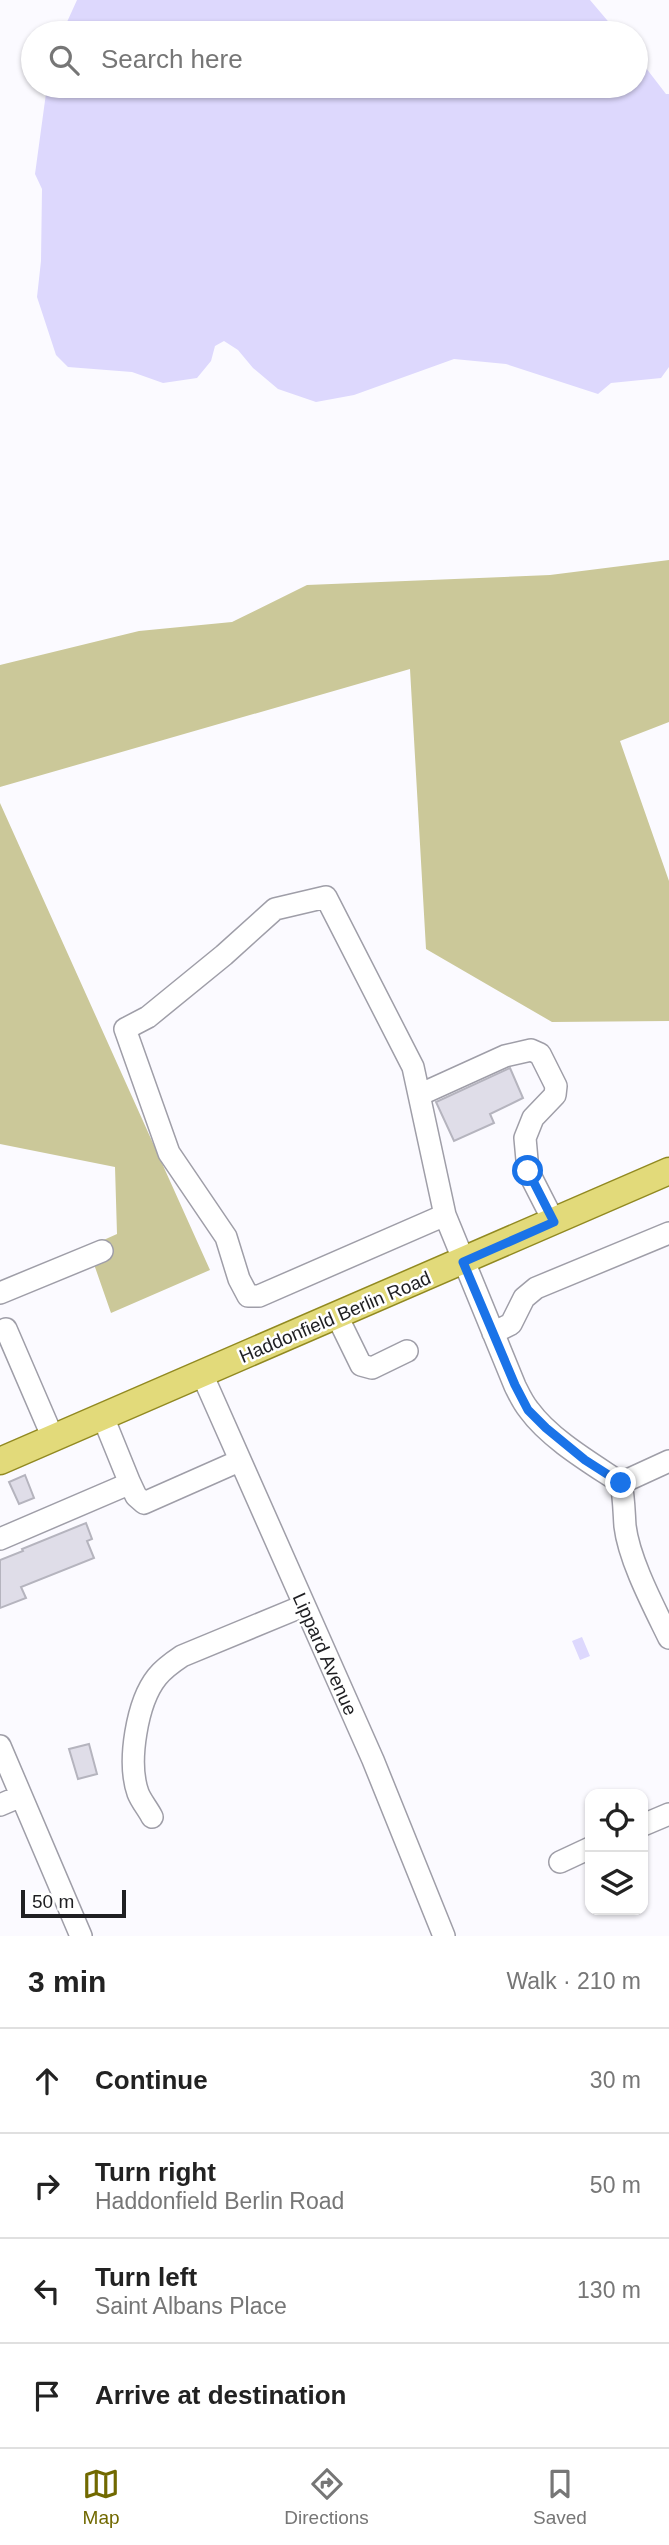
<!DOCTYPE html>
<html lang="en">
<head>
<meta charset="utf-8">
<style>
	:root { --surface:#fff; --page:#f6f6f6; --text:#222; --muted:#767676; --line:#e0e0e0; --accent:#716900 }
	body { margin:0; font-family:Arial,sans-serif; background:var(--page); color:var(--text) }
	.controls { position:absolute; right:21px; bottom:21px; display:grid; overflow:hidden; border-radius:14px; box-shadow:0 2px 5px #0004 }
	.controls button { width:63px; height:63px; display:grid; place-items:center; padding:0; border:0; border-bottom:2px solid var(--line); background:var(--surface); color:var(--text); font:35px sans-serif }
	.scale { position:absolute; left:21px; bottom:18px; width:105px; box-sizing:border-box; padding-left:7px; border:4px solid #1f1f22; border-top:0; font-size:19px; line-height:24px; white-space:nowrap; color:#1f1f22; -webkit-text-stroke:5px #fff; paint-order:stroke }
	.stop { position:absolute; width:21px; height:21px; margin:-16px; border:5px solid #1a73e8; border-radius:50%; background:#fff }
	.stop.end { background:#1a73e8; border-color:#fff; box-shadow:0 2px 7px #0008 }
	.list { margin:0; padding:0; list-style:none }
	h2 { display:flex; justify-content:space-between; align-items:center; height:91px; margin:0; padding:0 28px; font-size:30px }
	h2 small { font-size:23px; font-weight:400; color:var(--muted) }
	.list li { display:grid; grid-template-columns:46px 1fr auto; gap:21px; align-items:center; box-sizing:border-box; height:105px; padding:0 28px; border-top:2px solid var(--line) }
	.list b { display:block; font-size:26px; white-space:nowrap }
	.list p { margin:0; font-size:23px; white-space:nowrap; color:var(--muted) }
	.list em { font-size:23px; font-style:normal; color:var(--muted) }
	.icon { flex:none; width:38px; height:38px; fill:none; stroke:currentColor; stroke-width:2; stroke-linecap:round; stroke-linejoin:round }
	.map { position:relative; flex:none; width:669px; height:1936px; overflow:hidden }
	.search { position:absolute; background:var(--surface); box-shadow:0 2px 5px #0004; left:21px; right:21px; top:21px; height:77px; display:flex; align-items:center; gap:18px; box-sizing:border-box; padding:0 24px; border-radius:38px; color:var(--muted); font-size:26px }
	.sheet { height:511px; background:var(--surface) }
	nav { display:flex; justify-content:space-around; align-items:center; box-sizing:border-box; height:98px; border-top:2px solid var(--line); background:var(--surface); font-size:19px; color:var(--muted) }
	nav a { display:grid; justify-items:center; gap:4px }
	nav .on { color:var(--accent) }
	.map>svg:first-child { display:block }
	.forest { fill:#cbc899 }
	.water { fill:#ddd8fd }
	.building { fill:#dfdde8; stroke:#b5b4be; stroke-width:2 }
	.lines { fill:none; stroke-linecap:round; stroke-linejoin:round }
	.minor-casing { stroke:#9f9ea8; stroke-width:24 }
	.major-casing { stroke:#918921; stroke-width:29 }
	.minor { stroke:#fff; stroke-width:21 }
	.major { stroke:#e2da7a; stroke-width:26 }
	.route { stroke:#1a73e8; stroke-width:9 }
	.labels { text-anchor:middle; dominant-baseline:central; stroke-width:5; stroke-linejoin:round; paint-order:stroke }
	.street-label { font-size:19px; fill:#1f1f22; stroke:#fff }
</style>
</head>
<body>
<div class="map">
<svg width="669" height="1936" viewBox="0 0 669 1936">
	<rect width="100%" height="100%" fill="#fbfaff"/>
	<!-- forest -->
	<path class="forest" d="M 669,560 L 669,722 L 620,741 L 669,881 L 669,1021 L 552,1022 L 426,949 L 410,669 L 0,787 L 0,665 L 139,631 L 232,622 L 307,585 L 550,575 Z
		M 0,803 L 210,1270 L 111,1313 L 88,1247 L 117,1234 L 115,1167 L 0,1144 Z"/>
	<!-- water -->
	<path class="water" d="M 77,0 L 590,0 L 618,33 L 62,33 Z
		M 636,55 L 666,94 L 669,94 L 669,367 L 661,378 L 611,383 L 598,394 L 506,364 L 454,359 L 354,395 L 316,402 L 278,389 L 253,368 L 238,350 L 224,341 L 215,346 L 211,361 L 197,378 L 163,383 L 132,372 L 68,367 L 56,355 L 37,297 L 41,261 L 42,189 L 35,174 L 47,86 L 636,86 Z
		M 582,1637 L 590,1656 L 580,1660 L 572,1641 Z"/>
	<!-- building -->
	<path class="building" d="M 510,1068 L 523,1098 L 490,1114 L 494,1123 L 454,1141 L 436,1102 Z
		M 25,1475 L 34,1498 L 19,1504 L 9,1482 Z
		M 86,1523 L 92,1539 L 87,1541 L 94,1558 L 21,1587 L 26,1598 L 0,1608 L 0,1560 L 23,1551 L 22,1549 Z
		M 89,1744 L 97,1774 L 78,1779 L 69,1749 Z"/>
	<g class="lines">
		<defs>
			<path id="minor" d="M 419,1095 L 505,1056 L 531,1050 L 540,1054 L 556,1086 L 555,1095 L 533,1118 L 525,1138 L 528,1171 L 554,1222
				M 445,1215 L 259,1296 L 248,1296 L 239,1279 L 226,1237 L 169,1153 L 125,1029 L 148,1017 L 224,955 L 275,909 L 326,897 L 413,1067 L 445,1215 L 515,1386 C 519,1394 523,1403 529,1410 C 550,1439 591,1463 621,1483
				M 0,1293 L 102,1251
				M 337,1316 L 361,1365 L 372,1368 L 407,1351
				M 6,1329 L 53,1438
				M 493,1333 L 511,1324 L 524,1298 L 536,1288 L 669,1233
				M 202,1374 L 373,1760 L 444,1936
				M 129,1481 L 136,1496 L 144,1503 L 239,1461
				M 621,1483 C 624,1498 624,1512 625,1526 C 629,1560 654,1607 669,1638
				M 621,1483 L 669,1461
				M 0,1539 L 126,1485 L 129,1481 L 103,1417
				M 0,1746 L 81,1936
				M 0,1805 L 21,1796
				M 152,1817 C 148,1809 141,1801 138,1793 C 127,1762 137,1702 157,1677 C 164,1668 173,1662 182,1656 L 303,1606
				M 643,1825 L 669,1814
				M 560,1862 L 590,1848"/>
			<path id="major" d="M 0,1461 L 669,1171"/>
		</defs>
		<!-- minor casing -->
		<use href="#minor" class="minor-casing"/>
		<!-- major casing -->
		<use href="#major" class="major-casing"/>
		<!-- minor -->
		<use href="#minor" class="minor"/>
		<!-- major -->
		<use href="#major" class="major"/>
	</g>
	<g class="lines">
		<!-- route -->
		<path class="route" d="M 528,1171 L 554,1222 L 463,1262 L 515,1385 L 528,1410 L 546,1428 L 585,1460 L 621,1483"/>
	</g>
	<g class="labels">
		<!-- street labels -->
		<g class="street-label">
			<text transform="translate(335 1317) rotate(-23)">Haddonfield Berlin Road</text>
			<text transform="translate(325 1654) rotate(66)">Lippard Avenue</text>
		</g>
	</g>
</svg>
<div class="controls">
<button><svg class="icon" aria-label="locate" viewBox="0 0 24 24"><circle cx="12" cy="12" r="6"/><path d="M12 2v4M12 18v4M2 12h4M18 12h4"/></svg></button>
<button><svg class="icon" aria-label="layers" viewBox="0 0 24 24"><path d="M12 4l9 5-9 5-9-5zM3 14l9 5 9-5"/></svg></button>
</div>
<div class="scale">50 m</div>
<div class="stop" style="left:528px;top:1171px"></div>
<div class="stop end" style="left:621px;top:1483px"></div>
<div class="search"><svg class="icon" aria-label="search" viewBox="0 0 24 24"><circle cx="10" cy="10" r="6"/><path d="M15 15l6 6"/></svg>Search here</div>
</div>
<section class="sheet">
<h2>3 min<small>Walk · 210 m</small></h2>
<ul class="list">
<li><svg class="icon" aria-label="ahead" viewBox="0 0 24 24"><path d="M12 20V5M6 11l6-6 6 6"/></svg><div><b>Continue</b></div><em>30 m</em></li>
<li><svg class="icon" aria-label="right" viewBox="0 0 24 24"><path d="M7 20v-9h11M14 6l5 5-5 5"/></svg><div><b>Turn right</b><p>Haddonfield Berlin Road</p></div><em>50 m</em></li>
<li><svg class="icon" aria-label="left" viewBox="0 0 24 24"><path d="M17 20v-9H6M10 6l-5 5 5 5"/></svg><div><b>Turn left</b><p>Saint Albans Place</p></div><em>130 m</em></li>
<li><svg class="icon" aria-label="arrive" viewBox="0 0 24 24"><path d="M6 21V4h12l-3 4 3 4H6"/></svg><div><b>Arrive at destination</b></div></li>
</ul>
</section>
<nav>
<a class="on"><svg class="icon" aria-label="map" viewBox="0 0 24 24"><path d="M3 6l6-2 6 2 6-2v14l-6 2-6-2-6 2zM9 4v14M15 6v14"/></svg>Map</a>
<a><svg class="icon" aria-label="directions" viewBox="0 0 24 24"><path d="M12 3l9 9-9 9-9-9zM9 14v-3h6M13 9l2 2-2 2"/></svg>Directions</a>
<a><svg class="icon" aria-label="saved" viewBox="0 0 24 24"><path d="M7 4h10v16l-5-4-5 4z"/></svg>Saved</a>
</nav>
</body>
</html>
